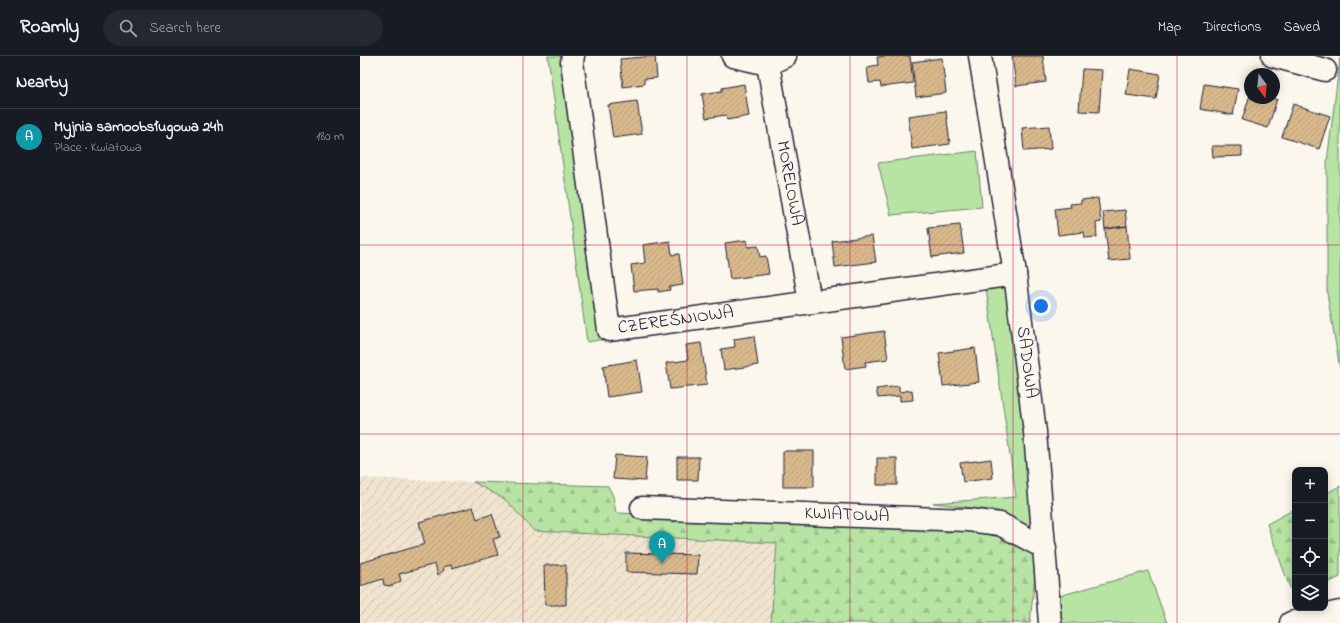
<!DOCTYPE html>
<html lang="en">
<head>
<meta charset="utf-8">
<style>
	:root { --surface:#171b24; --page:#242831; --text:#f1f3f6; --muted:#9ea1a6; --line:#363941; --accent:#0b8043 }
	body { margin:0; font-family:"Indie Flower",sans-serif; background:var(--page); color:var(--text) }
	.controls { position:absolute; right:12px; bottom:12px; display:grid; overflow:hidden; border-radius:8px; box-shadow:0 2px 10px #0003 }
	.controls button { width:36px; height:36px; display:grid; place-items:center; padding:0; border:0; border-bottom:1px solid var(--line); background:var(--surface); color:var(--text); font:20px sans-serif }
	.compass { position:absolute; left:884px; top:12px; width:36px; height:36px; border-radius:50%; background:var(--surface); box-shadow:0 2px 10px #0003; rotate:165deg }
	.you { position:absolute; left:681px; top:250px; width:14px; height:14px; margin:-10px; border:3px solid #fff; border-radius:50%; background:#1a73e8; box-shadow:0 0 0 6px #1a73e833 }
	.badge { display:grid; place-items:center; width:26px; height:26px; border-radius:50%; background:var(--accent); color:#fff; font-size:13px; font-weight:700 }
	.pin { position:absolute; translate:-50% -33px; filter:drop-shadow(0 1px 2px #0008) }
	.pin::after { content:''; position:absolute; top:21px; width:14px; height:12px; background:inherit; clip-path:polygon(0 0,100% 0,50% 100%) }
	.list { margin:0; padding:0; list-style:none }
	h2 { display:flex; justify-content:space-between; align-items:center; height:52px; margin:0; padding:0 16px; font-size:17px }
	h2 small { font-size:13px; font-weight:400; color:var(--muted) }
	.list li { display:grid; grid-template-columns:26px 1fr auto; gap:12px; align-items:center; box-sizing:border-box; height:56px; padding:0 16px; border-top:1px solid var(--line) }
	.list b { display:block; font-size:15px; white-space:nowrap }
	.list p { margin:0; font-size:13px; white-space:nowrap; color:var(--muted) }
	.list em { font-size:13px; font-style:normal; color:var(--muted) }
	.icon { flex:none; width:22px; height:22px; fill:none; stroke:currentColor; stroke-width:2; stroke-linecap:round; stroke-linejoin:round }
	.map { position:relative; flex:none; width:980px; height:567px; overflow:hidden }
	header { display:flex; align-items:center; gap:24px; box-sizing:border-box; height:56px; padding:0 20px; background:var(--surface); border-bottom:1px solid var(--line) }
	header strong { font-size:19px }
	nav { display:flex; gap:22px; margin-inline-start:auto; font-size:14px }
	.search { width:280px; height:36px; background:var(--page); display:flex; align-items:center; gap:10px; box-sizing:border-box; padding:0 14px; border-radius:22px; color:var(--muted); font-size:15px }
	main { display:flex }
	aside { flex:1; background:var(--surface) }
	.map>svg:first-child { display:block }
	.industrial { fill:url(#industrial-furrows) }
	.grass { fill:#b7e4a3; stroke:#6c836f }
	.forest { fill:url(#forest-firs); stroke:#6c836f }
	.building { fill:url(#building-hatch); stroke:#22223b }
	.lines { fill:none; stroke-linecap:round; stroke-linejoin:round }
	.minor-casing { stroke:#22223b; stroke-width:25 }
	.minor { stroke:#fbf7ec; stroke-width:22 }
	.grid { fill:none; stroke:#c2185b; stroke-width:1; stroke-opacity:0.55 }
	.labels { text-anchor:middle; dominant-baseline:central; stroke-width:3; stroke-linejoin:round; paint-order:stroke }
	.street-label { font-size:18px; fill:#22223b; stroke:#fbf7ec }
</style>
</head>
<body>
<header>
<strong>Roamly</strong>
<div class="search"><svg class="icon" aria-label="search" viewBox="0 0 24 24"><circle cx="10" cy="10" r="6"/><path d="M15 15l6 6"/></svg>Search here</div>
<nav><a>Map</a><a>Directions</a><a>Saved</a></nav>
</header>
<main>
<aside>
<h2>Nearby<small></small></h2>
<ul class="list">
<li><span class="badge" style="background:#0f9aa8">A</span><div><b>Myjnia samoobsługowa 24h</b><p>Place · Kwiatowa</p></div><em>180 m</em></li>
</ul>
</aside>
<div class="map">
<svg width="980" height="567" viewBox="0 0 980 567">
	<defs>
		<pattern id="industrial-furrows" width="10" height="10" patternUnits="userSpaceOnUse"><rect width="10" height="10" fill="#f1e4cf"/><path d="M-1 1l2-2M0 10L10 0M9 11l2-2" fill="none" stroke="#cec3b3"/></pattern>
		<pattern id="forest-firs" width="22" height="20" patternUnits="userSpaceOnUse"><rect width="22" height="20" fill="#b7e4a3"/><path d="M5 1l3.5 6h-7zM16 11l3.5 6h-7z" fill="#9dc38d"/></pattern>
		<pattern id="building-hatch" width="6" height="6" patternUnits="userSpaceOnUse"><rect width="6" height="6" fill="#d9b98c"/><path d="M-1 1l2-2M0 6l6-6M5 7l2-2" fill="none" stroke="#ba9f7a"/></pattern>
	</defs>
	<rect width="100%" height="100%" fill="#fbf7ec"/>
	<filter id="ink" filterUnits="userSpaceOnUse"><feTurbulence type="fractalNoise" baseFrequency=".025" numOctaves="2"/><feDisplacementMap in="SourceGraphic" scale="8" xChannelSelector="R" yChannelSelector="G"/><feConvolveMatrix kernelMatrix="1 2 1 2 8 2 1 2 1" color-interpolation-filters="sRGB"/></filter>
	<g filter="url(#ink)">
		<!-- industrial -->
		<path class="industrial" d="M 0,422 L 113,426 L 146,444 L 174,475 L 417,487 L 411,567 L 0,567 Z"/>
		<!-- grass -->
		<path class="grass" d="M 188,0 L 206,0 L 246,283 L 227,286 Z
			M 980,2 L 980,313 L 967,237 L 967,106 Z
			M 617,95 L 622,151 L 531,159 L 518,107 Z
			M 649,229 L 676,476 L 638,455 L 573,447 L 656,441 L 626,232 Z
			M 788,515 L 807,567 L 702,567 L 699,540 Z"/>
		<!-- forest -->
		<path class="forest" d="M 113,426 L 248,430 L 253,440 L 256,457 L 419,463 L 605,474 L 655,484 L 677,500 L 670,567 L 411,567 L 417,487 L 174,475 L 146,444 Z
			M 980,430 L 980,521 L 965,528 L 965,438 Z
			M 935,453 L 935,542 L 934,543 L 907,468 Z"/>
		<!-- building -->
		<path class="building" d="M 295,0 L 297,22 L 284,23 L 284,28 L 263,31 L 260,3 Z
			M 527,0 L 550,0 L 553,27 L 521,31 L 520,26 L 509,27 L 507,11 L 518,9 L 517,1 Z
			M 652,0 L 683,0 L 686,26 L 656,30 Z
			M 582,2 L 586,37 L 556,41 L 552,6 Z
			M 722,13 L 742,14 L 739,56 L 719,55 Z
			M 770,13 L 800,18 L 796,43 L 766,39 Z
			M 384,28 L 389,60 L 367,64 L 366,59 L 346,62 L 342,38 L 362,35 L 362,32 Z
			M 844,28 L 878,33 L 873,59 L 840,53 Z
			M 890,39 L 890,42 L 917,43 L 908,72 L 882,64 Z
			M 277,45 L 282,78 L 253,82 L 248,49 Z
			M 933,48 L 970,60 L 959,93 L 922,81 Z
			M 586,55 L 590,88 L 552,93 L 548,60 Z
			M 689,70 L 691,93 L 664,95 L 662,72 Z
			M 852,90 L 882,90 L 882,100 L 853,101 Z
			M 738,142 L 741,166 L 736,167 L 737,181 L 725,182 L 724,176 L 698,179 L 695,153 L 711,151 L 710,148 L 721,147 L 721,144 Z
			M 765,154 L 767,170 L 745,173 L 743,156 Z
			M 600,169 L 604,197 L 572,201 L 568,172 Z
			M 767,170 L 770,203 L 749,205 L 745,173 Z
			M 512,180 L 516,206 L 475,211 L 472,185 Z
			M 387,184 L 388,191 L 398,190 L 400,201 L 406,200 L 409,218 L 370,223 L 365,187 Z
			M 310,185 L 312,199 L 319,198 L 323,229 L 309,231 L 310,234 L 298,236 L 298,233 L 274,235 L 271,209 L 285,207 L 283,189 Z
			M 524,275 L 528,303 L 505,306 L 506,310 L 485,313 L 481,281 Z
			M 394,280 L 398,309 L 364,314 L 361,293 L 375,291 L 374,283 Z
			M 341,287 L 347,329 L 310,333 L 306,307 L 328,304 L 326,289 Z
			M 615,292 L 619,326 L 583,330 L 579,297 Z
			M 277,304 L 282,336 L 247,341 L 243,310 Z
			M 539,330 L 539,336 L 552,334 L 553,344 L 540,345 L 540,340 L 518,342 L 516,333 Z
			M 423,395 L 454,395 L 454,431 L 423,431 Z
			M 255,399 L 287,401 L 285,425 L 253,423 Z
			M 317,401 L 339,401 L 338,424 L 317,424 Z
			M 517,402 L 537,402 L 537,429 L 517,429 Z
			M 631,403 L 633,422 L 603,426 L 600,407 Z
			M 113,451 L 117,463 L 132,458 L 140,481 L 133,483 L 138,499 L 92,512 L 91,509 L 83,511 L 84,514 L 78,519 L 75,508 L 39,518 L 41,525 L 31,530 L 24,529 L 23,523 L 0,530 L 0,507 L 65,488 L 59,466 Z
			M 266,497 L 338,499 L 337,518 L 266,516 Z
			M 184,509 L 206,509 L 206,549 L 185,549 Z"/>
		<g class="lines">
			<defs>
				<g id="minor">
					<path id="s1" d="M 213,0 L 212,6 L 249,274 L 655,218"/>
					<path d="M 373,0 L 408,8 L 425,0"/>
					<path id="s2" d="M 620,0 L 655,218 L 675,376 L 690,567"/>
					<path d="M 913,0 L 965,14"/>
					<path id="s3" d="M 408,8 L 450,246"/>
					<path id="s4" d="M 282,452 L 608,464 L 640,468 L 685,492"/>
					<path d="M 931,567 L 980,556"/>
				</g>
			</defs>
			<!-- minor casing -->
			<use href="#minor" class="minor-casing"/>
			<!-- minor -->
			<use href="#minor" class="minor"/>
		</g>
	</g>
	<!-- grid -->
	<path class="grid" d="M 163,0 L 163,567M 327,0 L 327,567M 490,0 L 490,567M 653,0 L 653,567M 817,0 L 817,567M 0,189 L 980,189M 0,378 L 980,378"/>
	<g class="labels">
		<!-- street labels -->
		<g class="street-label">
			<text stroke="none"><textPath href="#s3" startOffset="121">MORELOWA</textPath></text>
			<text stroke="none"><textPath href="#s1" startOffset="344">CZEREŚNIOWA</textPath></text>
			<text stroke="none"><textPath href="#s2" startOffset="310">SADOWA</textPath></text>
			<text stroke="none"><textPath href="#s4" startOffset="205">KWIATOWA</textPath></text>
		</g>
	</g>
</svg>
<div class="controls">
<button>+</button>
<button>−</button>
<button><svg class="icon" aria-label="locate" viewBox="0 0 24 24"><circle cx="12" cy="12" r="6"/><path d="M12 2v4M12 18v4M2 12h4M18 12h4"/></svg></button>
<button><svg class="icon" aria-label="layers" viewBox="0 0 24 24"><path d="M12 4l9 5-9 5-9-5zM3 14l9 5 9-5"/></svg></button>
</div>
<svg class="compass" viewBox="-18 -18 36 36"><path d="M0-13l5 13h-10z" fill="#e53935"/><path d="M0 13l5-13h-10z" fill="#9ea1a6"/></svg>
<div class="you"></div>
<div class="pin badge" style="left:302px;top:508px;background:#0f9aa8">A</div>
</div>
</main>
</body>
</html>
